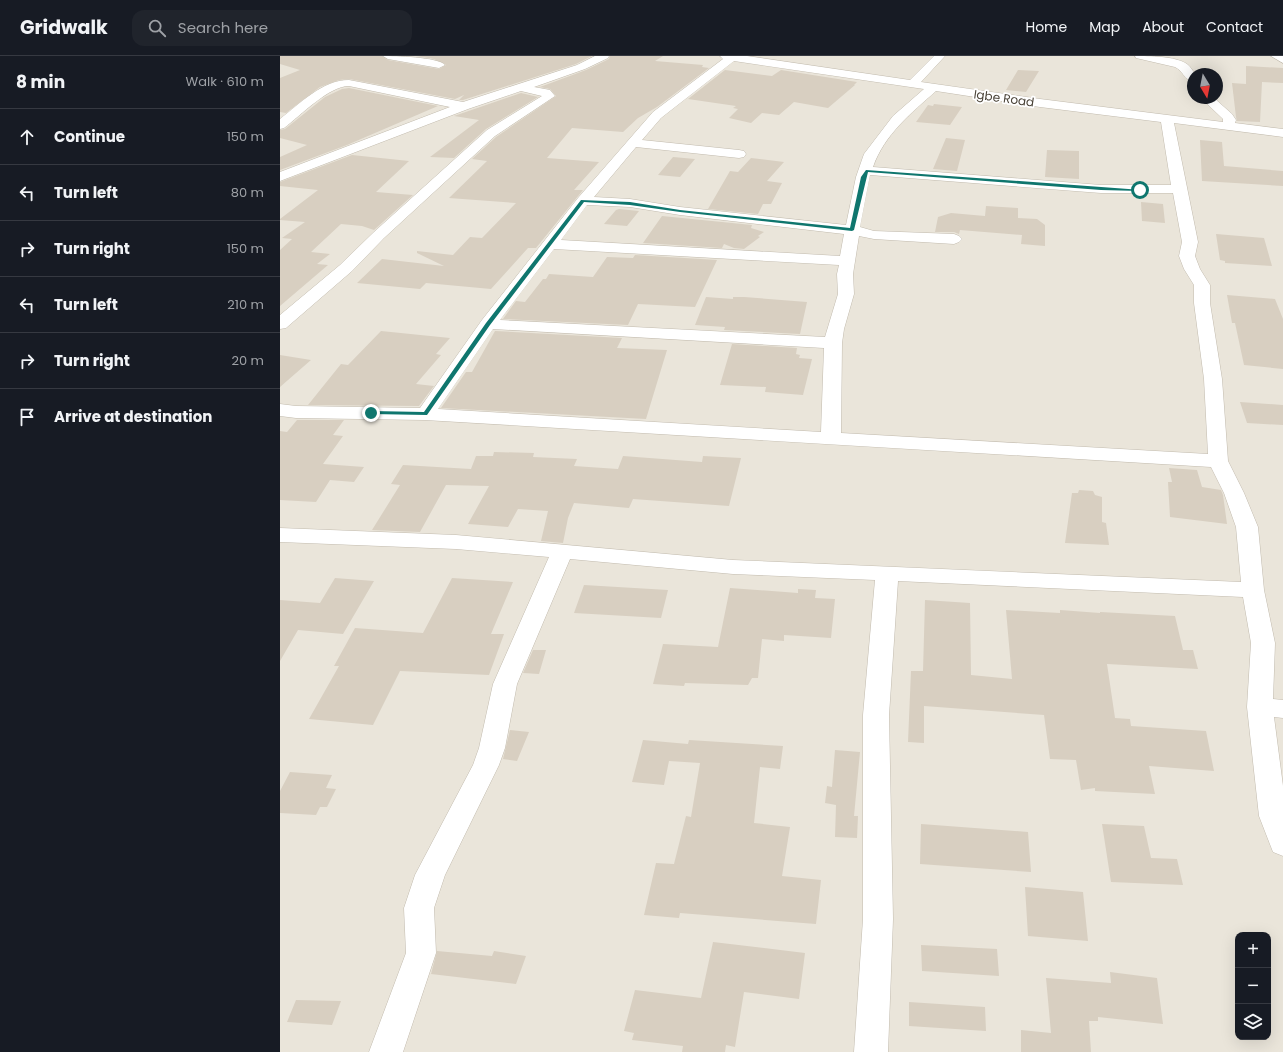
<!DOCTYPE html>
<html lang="en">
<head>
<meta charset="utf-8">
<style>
	:root { --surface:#171b24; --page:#20242c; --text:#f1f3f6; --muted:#9ea1a6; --line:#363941 }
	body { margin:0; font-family:Poppins,sans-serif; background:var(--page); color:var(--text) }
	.controls { position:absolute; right:12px; bottom:12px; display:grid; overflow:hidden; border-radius:8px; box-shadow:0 4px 16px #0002 }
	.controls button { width:36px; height:36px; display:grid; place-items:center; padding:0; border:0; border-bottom:1px solid var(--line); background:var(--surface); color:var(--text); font:20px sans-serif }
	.compass { position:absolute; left:907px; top:12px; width:36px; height:36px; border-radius:50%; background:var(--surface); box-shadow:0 4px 16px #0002; rotate:170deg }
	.stop { position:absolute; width:12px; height:12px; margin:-9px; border:3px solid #0f766e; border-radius:50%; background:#fff }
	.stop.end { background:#0f766e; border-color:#fff; box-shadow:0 1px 4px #0008 }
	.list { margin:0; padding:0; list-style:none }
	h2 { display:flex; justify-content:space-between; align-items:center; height:52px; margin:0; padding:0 16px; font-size:17px }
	h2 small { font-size:13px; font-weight:400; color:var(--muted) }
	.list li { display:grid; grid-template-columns:26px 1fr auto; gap:12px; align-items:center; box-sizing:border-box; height:56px; padding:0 16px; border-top:1px solid var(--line) }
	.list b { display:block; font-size:15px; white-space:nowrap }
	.list em { font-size:13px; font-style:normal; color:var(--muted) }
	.icon { flex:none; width:22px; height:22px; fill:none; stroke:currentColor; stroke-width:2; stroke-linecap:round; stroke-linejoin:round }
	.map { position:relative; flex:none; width:1003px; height:996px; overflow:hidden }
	header { display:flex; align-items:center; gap:24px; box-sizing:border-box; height:56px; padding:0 20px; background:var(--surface); border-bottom:1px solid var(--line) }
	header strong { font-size:19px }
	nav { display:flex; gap:22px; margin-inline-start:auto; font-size:14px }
	.search { width:280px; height:36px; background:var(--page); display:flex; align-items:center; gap:10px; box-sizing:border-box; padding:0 14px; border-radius:12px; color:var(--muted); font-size:15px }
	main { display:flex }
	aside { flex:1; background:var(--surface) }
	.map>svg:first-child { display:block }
	.residential { fill:#eae5da; fill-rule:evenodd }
	.building { fill:#d8cfc1 }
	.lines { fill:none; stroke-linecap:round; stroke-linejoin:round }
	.minor-casing { stroke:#c2bbae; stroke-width:1 }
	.minor { fill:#fff; fill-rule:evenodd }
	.route { fill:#0f766e }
	.labels { text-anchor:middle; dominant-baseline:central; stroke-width:3.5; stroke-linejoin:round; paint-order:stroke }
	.far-street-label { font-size:12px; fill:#4b4439; stroke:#fff }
</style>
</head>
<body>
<header>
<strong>Gridwalk</strong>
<div class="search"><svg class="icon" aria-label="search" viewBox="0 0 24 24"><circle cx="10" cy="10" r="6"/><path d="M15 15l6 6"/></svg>Search here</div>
<nav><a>Home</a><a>Map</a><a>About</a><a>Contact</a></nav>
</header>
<main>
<aside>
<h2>8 min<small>Walk · 610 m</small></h2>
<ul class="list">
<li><svg class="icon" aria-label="ahead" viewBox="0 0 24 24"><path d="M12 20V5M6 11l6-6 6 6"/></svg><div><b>Continue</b></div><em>150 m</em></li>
<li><svg class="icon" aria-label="left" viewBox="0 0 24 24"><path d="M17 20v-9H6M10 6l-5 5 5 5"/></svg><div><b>Turn left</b></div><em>80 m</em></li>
<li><svg class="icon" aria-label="right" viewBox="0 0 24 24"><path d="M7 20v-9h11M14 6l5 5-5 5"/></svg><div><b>Turn right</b></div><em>150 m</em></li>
<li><svg class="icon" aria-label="left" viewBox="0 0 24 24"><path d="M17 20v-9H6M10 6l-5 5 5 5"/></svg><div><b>Turn left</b></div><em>210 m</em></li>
<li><svg class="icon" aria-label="right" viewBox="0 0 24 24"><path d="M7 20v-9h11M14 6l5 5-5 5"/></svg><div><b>Turn right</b></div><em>20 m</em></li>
<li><svg class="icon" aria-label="arrive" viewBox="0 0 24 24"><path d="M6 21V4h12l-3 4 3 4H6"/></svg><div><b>Arrive at destination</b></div></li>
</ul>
</aside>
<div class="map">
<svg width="1003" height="996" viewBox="0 0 1003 996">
	<rect width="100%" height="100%" fill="#f6f3ec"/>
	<!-- residential -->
	<path class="residential" d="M 0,0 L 1003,0 L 1003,996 L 0,996 ZM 913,18 L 937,18 L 937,42 L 913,42 ZM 958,879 L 988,879 L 988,981 L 958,981 Z"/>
	<!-- building -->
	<path class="building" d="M 0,0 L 102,0 L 108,4 L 159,13 L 166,9 L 154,3 L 136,0 L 312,0 L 296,8 L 183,44 L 179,44 L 184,39 L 175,43 L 69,23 L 59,24 L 40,31 L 6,57 L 0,56 L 0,22 L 20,14 L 0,8 Z
		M 330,0 L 383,0 L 375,5 L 423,9 L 422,11 L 429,12 L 377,51 L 358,62 L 343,76 L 292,72 L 267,102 L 319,106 L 294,134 L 303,134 L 256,192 L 248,192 L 211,233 L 146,227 L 140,233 L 77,227 L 102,203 L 164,210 L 137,197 L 137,195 L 173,199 L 190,181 L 202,182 L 236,147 L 169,142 L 207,105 L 192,103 L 216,81 L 276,40 L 270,33 L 260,31 L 306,14 L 329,3 Z
		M 966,10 L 1003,12 L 1003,27 L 982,26 L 980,66 L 957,65 L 956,61 L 952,27 L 966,28 Z
		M 445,14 L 492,20 L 501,14 L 577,26 L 574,29 L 575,29 L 548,52 L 514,46 L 499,59 L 482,57 L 471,67 L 449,62 L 458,53 L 453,52 L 456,50 L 408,43 Z
		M 738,14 L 759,15 L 746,36 L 726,34 Z
		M 69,32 L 158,50 L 67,89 L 0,114 L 0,101 L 27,89 L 0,82 L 0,74 L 5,73 L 45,41 L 62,33 Z
		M 241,37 L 258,41 L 206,73 L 174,102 L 150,101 L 199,64 L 174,60 Z
		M 654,48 L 663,49 L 682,51 L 670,69 L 636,66 L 648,49 L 653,50 Z
		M 666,82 L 685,84 L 677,115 L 653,113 Z
		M 920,84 L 942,86 L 944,110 L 1003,115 L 1003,130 L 922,125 Z
		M 767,94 L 799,95 L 799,123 L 765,121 Z
		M 72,99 L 129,105 L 96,136 L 133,139 L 94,174 L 82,170 L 61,168 L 31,196 L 50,198 L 37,208 L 48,209 L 0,250 L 0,194 L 12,183 L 2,182 L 25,166 L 0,164 L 0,163 L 38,134 L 0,130 L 0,126 Z
		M 393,101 L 415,103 L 400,121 L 378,119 Z
		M 471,102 L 504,106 L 487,125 L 502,127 L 491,148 L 483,148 L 478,158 L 428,153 L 450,115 L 458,116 Z
		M 861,146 L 883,148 L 885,167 L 862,165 Z
		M 706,150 L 738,152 L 738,162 L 757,163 L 765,169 L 765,190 L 741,188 L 742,179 L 680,174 L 679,178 L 674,176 L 655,176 L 658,161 L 671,157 L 705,160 Z
		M 339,153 L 359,155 L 347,170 L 324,168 L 336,154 Z
		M 382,160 L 472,169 L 471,172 L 484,176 L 478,180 L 480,181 L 464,193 L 454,192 L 444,188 L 442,192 L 363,187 Z
		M 936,178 L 984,182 L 992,210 L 945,207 L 945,205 L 940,204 Z
		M 355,199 L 437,204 L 415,251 L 358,248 L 348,269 L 223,263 L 236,245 L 245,246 L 263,223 L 266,223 L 269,218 L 313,221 L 327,201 L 353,202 Z
		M 947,239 L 995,243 L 1003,263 L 1003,313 L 964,309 L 955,267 L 952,267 Z
		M 426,241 L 453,243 L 453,241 L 464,241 L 527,246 L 520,278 L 444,274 L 445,271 L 415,269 Z
		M 101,275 L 170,282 L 156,298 L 161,299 L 136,328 L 154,330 L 139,350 L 28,349 L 61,308 L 68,309 Z
		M 215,275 L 342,282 L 337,292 L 387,294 L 366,363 L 161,352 L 186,316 L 192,316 Z
		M 452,288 L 517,292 L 516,298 L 520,299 L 519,302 L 532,303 L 523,339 L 485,336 L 486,331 L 440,329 Z
		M 0,299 L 31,304 L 0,331 Z
		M 960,346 L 1003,349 L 1003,369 L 967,367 Z
		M 17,364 L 64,364 L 53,379 L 63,380 L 43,408 L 84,411 L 74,426 L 50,424 L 36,446 L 0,444 L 0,375 L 7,376 Z
		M 214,396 L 254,397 L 253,401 L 297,403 L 294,410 L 338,413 L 343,400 L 422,406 L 423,400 L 461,402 L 449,450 L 353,443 L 349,452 L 294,447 L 288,462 L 283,487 L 261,485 L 268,455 L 238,453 L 228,471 L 188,468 L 209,430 L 166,429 L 140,476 L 92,474 L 120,429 L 111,428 L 123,409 L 191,413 L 196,400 L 213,400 Z
		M 889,412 L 917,414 L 922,431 L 941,434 L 943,439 L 947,468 L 890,461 L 888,426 L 892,426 Z
		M 799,434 L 813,435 L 815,439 L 822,441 L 822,466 L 826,467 L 829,489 L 785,487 L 792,437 L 798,437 Z
		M 55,522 L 94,525 L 63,578 L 18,574 L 0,605 L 0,544 L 40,547 Z
		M 172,522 L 233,526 L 211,578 L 224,578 L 209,619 L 120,615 L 93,669 L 29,663 L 59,610 L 54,610 L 75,572 L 143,577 Z
		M 304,529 L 388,534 L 381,562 L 294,557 Z
		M 450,532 L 518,537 L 518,533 L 536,534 L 535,542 L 555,543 L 551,582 L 504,579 L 504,585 L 482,583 L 478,622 L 472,622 L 468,629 L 405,627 L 404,630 L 373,628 L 383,588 L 438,591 Z
		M 645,544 L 690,547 L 691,619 L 732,623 L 726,554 L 780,557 L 780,554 L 820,557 L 820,556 L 895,560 L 903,594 L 913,594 L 918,613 L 827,608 L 835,662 L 850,663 L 851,670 L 926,675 L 934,715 L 869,710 L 875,738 L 815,735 L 815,732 L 801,734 L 796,704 L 770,703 L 764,659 L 644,650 L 644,687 L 628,686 L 631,615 L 643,615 Z
		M 253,594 L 266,594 L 259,618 L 243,617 Z
		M 230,674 L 249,676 L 237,705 L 223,703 Z
		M 363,684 L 408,688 L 409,684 L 503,690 L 500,713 L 480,711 L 474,767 L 510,771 L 502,820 L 541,824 L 536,868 L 400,857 L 399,862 L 364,859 L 376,807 L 394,808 L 406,760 L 411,761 L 420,707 L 389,705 L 384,729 L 352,726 Z
		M 555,694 L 580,696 L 574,760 L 578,760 L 577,782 L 555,781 L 556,749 L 545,747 L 547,730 L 552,731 Z
		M 10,716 L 52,719 L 46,732 L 56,733 L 47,751 L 40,751 L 36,759 L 0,757 L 0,735 Z
		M 641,768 L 748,776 L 751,816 L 640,808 Z
		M 822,768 L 864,770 L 871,802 L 897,803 L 903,829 L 831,826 Z
		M 745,831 L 803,836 L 808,885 L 748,880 Z
		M 433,886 L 525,897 L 519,943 L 464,936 L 455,991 L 446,989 L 445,996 L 402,996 L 403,990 L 352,984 L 354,977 L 344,975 L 355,934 L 421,942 Z
		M 641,889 L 717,893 L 719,920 L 642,915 Z
		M 157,895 L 212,900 L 214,895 L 246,900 L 236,928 L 151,918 Z
		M 830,916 L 877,922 L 883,968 L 818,961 L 818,965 L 809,965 L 811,996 L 741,996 L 741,974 L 771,977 L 766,922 L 831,927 Z
		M 16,944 L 61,945 L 52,969 L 7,966 Z
		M 629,946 L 705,951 L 706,975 L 629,970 Z"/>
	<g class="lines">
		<defs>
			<path id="minor" d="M 103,0 C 114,0 158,1 165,9 L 159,12 L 108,3 Z
				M 315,0 L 329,0 L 328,2 L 305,13 L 254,31 L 270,34 L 275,40 L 215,80 L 104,182 L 72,215 L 6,272 L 0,273 L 0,259 L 60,209 L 94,176 L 207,74 L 262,40 L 241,35 L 188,53 L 0,125 L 0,116 L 170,51 L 69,30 C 49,30 21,59 4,72 L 0,73 L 0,63 C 20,48 42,24 69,24 L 183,46 L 297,9 Z
				M 440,0 L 467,0 L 630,24 L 654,0 L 665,0 L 641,26 L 760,43 L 943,66 L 943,63 L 921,42 L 934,42 L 952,58 L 956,64 L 955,67 L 1003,73 L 1003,81 L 894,67 L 918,186 L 915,200 L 920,213 L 930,229 L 930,247 L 942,323 L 948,405 L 964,437 L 978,471 L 984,534 L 995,587 L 993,643 L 1003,644 L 1003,662 L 994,661 L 1003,730 L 1003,800 L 993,796 L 979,760 L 967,651 L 971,587 L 963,541 L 618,525 L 609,659 L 613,863 L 608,996 L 574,996 L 583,863 L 583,659 L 595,524 L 453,518 L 290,503 L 237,628 L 225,692 L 219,709 L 165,819 L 154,852 L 156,897 L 123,996 L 89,996 L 126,897 L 124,852 L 135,819 L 193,709 L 199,692 L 213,628 L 269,501 L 176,493 L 0,486 L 0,472 L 176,479 L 453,504 L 961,526 L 956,471 L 944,437 L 931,411 L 145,364 L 16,362 L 0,360 L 0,348 L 16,350 L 140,352 L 202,264 L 298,142 L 373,56 L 443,3 ZM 454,5 L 644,33 L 613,60 L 584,98 L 576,121 L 566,169 L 400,151 L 350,143 L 314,141 L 356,91 L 459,102 L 464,101 L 466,98 L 464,95 L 459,94 L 362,84 L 381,62 ZM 656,35 L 760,51 L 881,66 L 891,129 L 821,129 L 593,111 C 604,79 631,57 656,35 ZM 590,119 L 821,137 L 893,137 L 902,186 L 899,200 L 904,213 L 914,229 L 914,247 L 924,323 L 928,398 L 561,377 L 562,287 L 564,273 L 574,238 L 573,218 L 579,180 L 594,183 L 674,188 L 679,186 L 682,183 L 679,180 L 674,178 L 594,175 L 580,171 ZM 307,149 L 350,151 L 400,159 L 564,178 L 560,200 L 281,184 ZM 274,193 L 559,209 L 557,218 L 558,238 L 545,281 L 220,264 ZM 213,273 L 544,292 L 541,376 L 158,353 Z
				M 855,0 C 869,0 895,0 907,8 C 910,10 913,15 915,18 L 913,18 L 913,26 C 905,24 902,14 895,11 L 856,2 Z
				M 991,0 L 1003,0 L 1003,7 Z"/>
		</defs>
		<!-- minor casing -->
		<use href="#minor" class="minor-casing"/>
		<!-- minor -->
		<use href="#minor" class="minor"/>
	</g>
	<!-- route -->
	<path class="route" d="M 586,114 L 862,134 L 860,135 L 821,134 L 588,116 L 574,174 L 572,175 L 400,156 L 350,149 L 304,146 L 210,269 L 147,359 L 91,358 L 88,357 L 91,355 L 144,356 L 206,267 L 301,144 L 350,146 L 400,154 L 570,172 L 581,121 Z"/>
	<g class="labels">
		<!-- far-street labels -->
		<g class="far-street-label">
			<text transform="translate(724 42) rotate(8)">Igbe Road</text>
		</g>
	</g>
</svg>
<div class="controls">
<button>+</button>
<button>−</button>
<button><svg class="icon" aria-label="layers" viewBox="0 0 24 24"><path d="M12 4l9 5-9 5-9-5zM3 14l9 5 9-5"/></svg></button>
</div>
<svg class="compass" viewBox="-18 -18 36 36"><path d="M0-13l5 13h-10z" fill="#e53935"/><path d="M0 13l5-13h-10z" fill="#9ea1a6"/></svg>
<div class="stop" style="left:860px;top:134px"></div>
<div class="stop end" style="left:91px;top:357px"></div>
</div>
</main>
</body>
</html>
